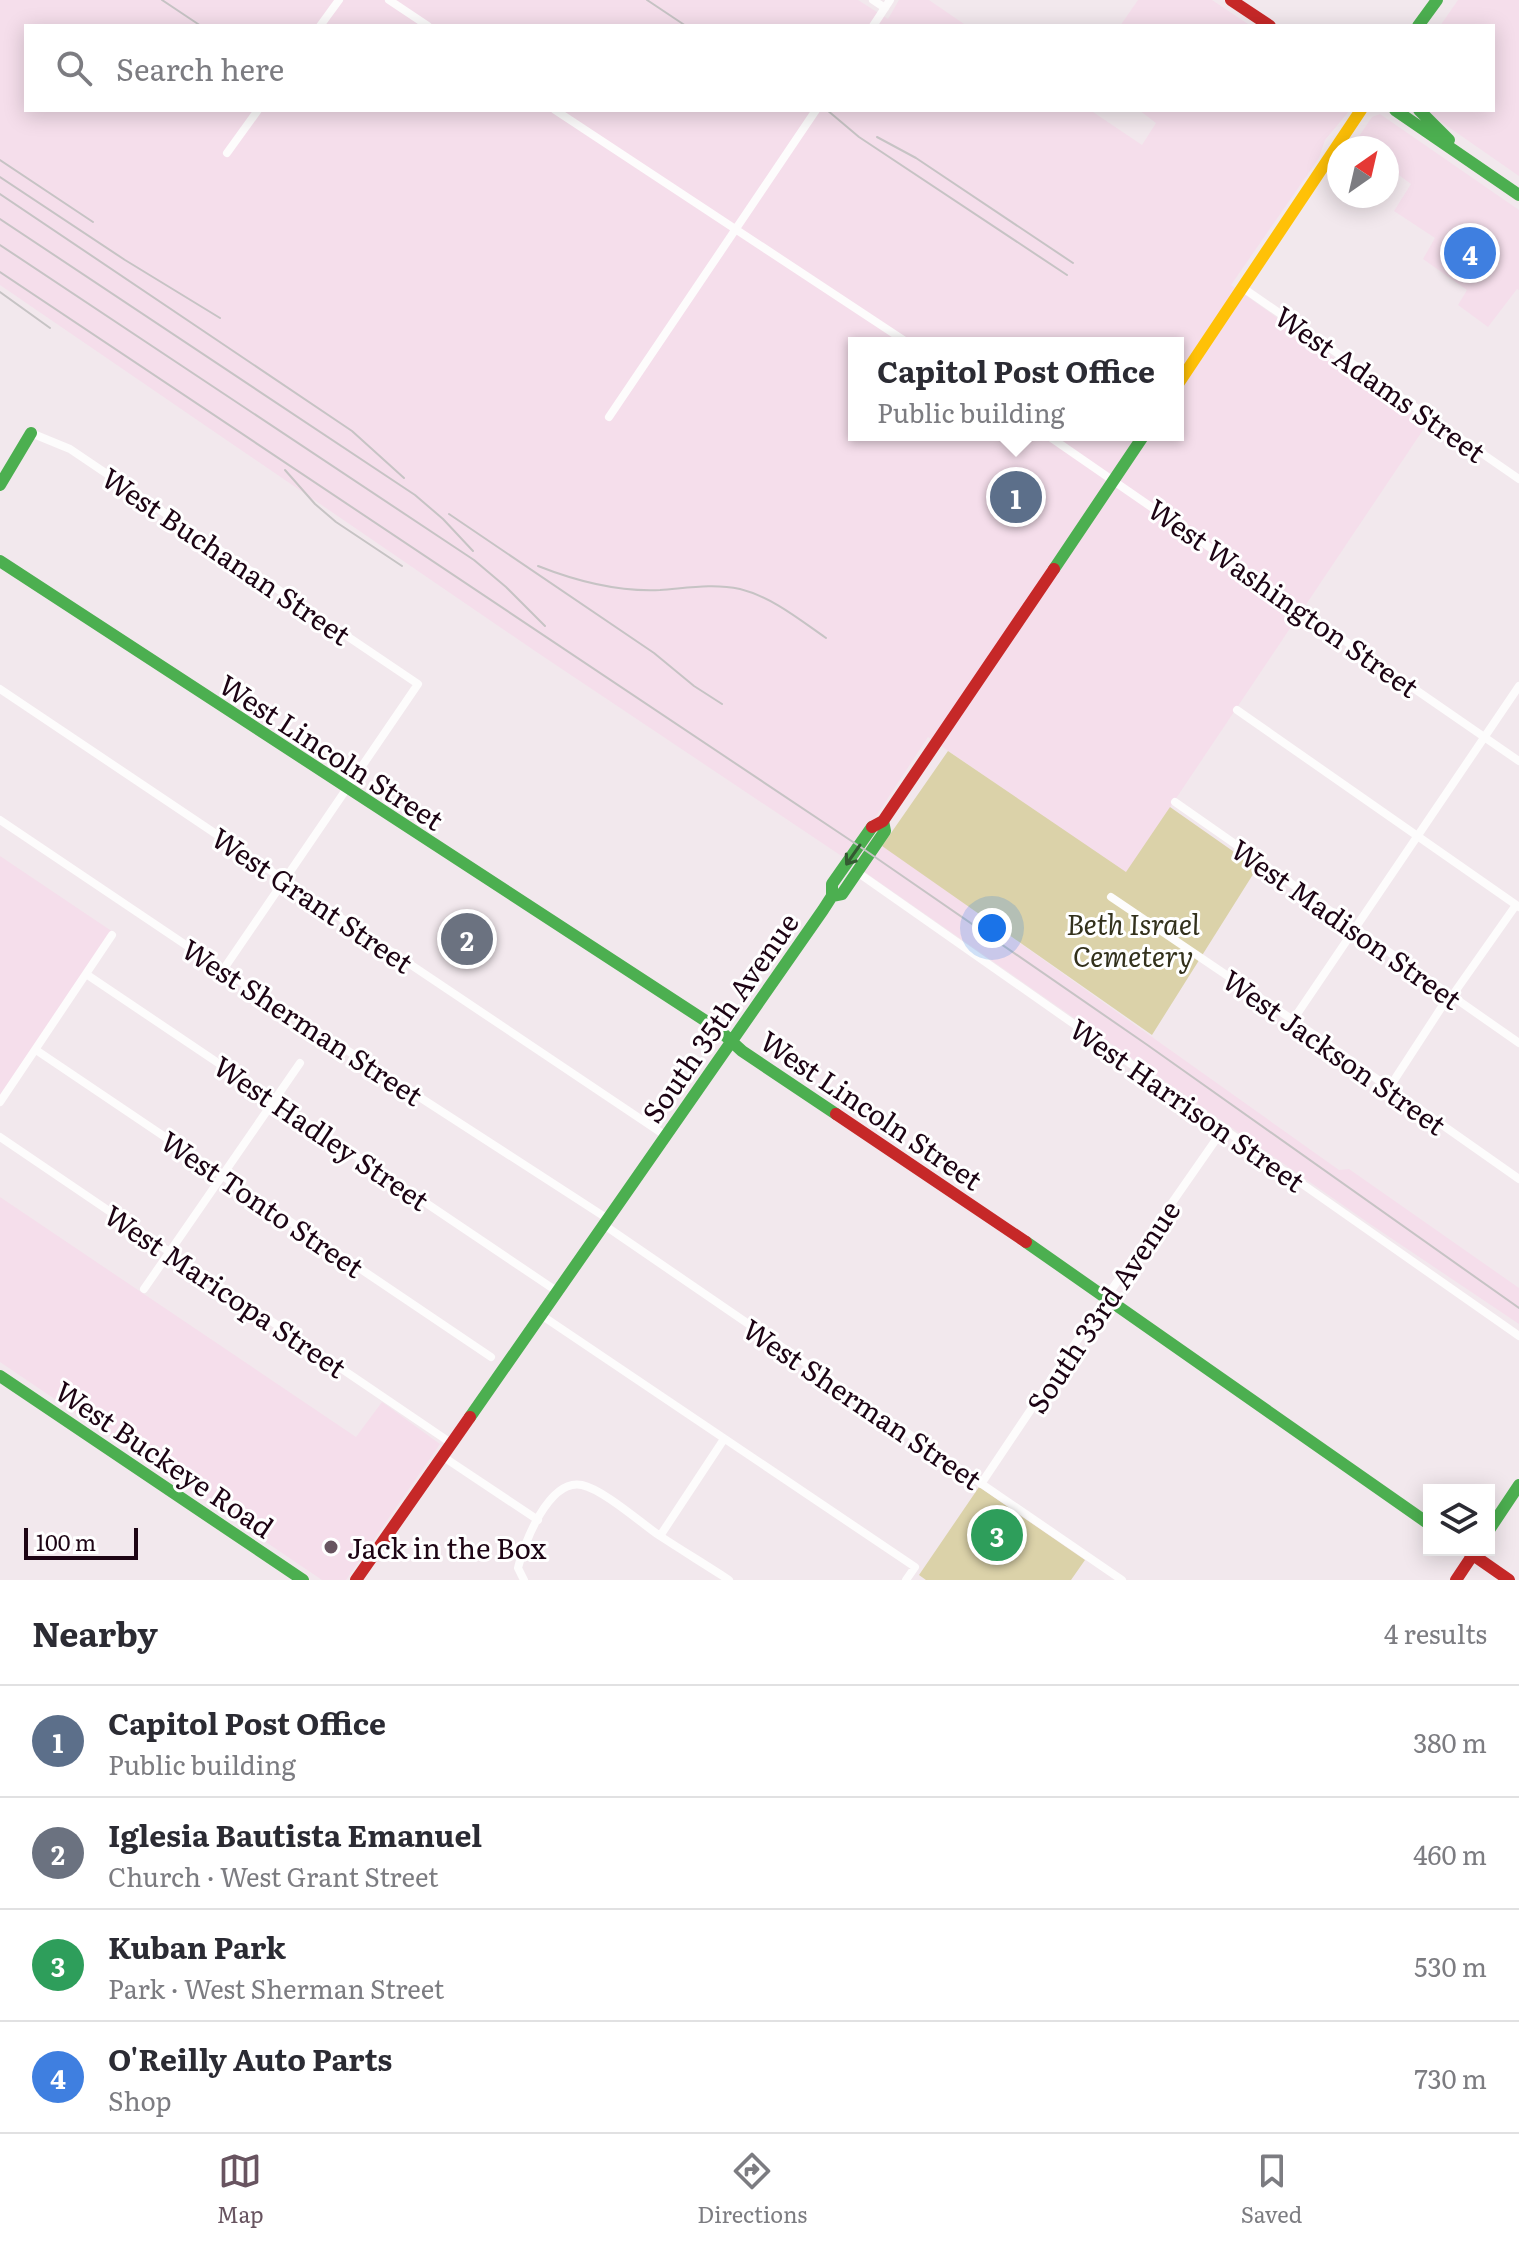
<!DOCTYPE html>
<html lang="en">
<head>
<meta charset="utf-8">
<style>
	:root { --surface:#fff; --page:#f7f7f7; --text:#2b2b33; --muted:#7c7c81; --line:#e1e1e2; --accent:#685460 }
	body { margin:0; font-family:Literata,serif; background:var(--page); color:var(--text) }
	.controls { position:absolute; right:24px; bottom:24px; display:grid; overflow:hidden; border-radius:0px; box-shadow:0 4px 20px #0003 }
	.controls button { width:72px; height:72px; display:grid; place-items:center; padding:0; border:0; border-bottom:2px solid var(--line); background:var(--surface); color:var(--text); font:40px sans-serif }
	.compass { position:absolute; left:1327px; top:136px; width:72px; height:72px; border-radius:50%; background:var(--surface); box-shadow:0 4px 20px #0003; rotate:34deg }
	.scale { position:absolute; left:24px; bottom:20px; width:114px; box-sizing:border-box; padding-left:8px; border:4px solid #1d0414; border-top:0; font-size:22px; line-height:28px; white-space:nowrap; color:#1d0414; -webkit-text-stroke:6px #fff; paint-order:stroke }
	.you { position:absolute; left:992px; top:928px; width:28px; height:28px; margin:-20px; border:6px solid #fff; border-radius:50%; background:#1a73e8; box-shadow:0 0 0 12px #1a73e833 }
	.badge { display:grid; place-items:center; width:52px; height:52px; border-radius:50%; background:var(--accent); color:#fff; font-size:26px; font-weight:700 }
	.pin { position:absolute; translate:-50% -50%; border:4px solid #fff; box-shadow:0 2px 8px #0006 }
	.popup { position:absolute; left:848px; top:337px; width:336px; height:104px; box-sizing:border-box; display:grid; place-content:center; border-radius:0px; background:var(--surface); filter:drop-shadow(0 2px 6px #0005); font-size:26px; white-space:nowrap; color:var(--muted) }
	.popup b { font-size:30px; color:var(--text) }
	.popup::after { content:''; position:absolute; left:50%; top:100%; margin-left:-16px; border:16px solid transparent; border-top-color:var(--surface) }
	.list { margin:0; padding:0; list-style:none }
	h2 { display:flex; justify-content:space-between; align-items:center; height:104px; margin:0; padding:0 32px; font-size:34px }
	h2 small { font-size:26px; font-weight:400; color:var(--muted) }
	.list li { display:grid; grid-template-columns:52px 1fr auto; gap:24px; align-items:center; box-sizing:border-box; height:112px; padding:0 32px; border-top:2px solid var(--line) }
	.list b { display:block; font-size:30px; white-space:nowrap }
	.list p { margin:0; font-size:26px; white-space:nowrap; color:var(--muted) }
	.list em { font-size:26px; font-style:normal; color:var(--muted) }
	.icon { flex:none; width:44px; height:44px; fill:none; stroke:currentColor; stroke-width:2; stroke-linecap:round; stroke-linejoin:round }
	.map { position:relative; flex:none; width:1519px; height:1580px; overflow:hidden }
	.search { position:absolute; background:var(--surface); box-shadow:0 4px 20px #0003; left:24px; right:24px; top:24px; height:88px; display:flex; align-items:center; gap:20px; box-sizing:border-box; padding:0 28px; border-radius:0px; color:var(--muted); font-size:30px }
	.sheet { height:552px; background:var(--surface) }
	nav { display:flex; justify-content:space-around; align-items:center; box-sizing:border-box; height:112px; border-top:2px solid var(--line); background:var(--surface); font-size:22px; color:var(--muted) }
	nav a { display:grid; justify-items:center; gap:4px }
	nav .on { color:var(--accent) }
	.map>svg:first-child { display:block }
	.built { fill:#f5deeb; fill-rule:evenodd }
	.green { fill:#dbd2a9 }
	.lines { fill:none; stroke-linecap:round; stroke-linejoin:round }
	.stream { stroke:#7dd7b4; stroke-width:2 }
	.street { stroke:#fdfcfc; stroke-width:8 }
	.fast { stroke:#4caf50; stroke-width:12 }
	.slow { stroke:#ffc107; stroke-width:12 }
	.jam { stroke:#c62828; stroke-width:12 }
	.rail { stroke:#c6c3c4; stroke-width:2 }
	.oneway { stroke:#345a32 }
	.poi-dot { fill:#685460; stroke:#fff; stroke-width:3 }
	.labels { text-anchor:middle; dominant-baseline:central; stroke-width:6; stroke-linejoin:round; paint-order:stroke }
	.street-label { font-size:28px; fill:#1d0414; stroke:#fff }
	.park-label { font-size:28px; font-style:italic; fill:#33311c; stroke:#fff }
	.poi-label { font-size:28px; fill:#1d0414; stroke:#fff; text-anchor:start }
</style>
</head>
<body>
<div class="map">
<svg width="1519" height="1580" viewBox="0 0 1519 1580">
	<rect width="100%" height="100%" fill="#f2e8ed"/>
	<!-- built -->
	<path class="built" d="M 0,0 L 858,0 L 888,19 L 899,0 L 929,0 L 967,26 L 26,26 L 26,110 L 1090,110 L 1142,145 L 1156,123 L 1139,110 L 1350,110 L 1325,140 L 1319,158 L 1231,285 L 1427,424 L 1126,873 L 928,737 L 865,833 L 1339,1170 L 1349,1169 L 1519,1288 L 1519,1324 L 1370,1224 L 846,859 L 535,651 L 0,285 ZM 854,343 L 1178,343 L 1178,435 L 854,435 Z
		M 1138,0 L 1212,0 L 1251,26 L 1120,26 Z
		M 1458,0 L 1519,0 L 1519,176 L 1424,110 L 1493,110 L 1493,26 L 1440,26 Z
		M 1380,114 L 1519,210 L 1519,290 L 1517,289 L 1488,327 L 1458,305 L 1467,290 L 1423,259 L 1435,238 L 1394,211 L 1411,184 L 1392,170 L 1387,178 L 1387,148 L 1351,148 L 1372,117 Z
		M 0,856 L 113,932 L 0,1095 Z
		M 0,1197 L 356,1437 L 382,1402 L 440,1444 L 346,1580 L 322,1580 L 0,1362 Z"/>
	<!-- green -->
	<path class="green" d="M 948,751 L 1126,872 L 1170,807 L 1257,868 L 1152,1035 L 882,846 Z
		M 979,1487 L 1085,1560 L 1071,1580 L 926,1580 L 919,1575 Z"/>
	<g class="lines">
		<!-- stream -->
		<path class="stream" d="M 980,1532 L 986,1524
			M 978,1538 L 979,1535"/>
		<!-- street -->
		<path class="street" d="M 389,0 L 428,26
			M 873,0 L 885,8
			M 320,26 L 339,0
			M 873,26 L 890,0
			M 555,110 L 908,343
			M 227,153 L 258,110
			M 1243,288 L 1519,479
			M 609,417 L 816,110
			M 31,433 L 70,449 L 418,684 L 223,970
			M 1047,435 L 1519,761
			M 0,689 L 666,1136
			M 1237,710 L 1519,907
			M 1175,802 L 1519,1043
			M 0,820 L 223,970 L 608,1219
			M 857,872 L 1519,1336
			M 1111,897 L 1293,1020 L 1519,1179
			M 86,974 L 558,1292
			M 1293,1020 L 1519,686
			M 36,1050 L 491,1357
			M 1389,1088 L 1443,1005 L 1452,996 L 1516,905
			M 0,1102 L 112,935
			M 0,1137 L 451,1443
			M 604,1225 L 1122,1580
			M 144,1289 L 300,1063
			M 541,1315 L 915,1567 L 906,1580
			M 442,1456 L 538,1520
			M 981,1484 L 1105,1299 L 1224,1128
			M 660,1536 L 724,1439
			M 524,1580 L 518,1568 C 524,1543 549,1478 582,1485 C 604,1490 641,1523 660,1536 C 683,1551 706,1565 729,1580"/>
		<!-- fast -->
		<path class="fast" d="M 1418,26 L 1437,0
			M 1395,110 L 1519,195
			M 1419,110 L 1449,140
			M 0,485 L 31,433
			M 0,561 L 718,1029 L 742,1051 L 836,1114
			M 1054,569 L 1144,435
			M 832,896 L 842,894 L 885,831 L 883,821
			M 1026,1242 L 1429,1524
			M 0,1376 L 303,1580
			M 470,1417 L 823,910 L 832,896 L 832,884 L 872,827
			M 1489,1530 L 1519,1485"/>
		<!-- slow -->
		<path class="slow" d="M 1178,384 L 1361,110"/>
		<!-- jam -->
		<path class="jam" d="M 1231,0 L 1270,26
			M 872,827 L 883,821 L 1054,569
			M 836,1114 L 1026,1242
			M 1466,1550 L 1509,1580
			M 356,1580 L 470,1417
			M 1456,1580 L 1476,1550"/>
		<!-- rail -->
		<path class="rail" d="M 162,0 L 201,26
			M 647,0 L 686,26
			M 827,110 L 859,137 L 1067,275
			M 877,137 L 916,158 L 1073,263
			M 0,160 L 93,222
			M 0,177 L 125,260 L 220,318
			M 0,194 L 352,431 L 404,478
			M 0,219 L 415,495 L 443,519 L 473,551
			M 0,245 L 474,560 L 506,587 L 545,626
			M 0,272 L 859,846 L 1146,1044 L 1519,1308
			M 0,292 L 50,328
			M 285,470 L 315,504 L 336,522 L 402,566
			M 449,514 L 654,653 L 694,686 L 722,704
			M 538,566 C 576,581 619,592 660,590 C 687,588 713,583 740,589 C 772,597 800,620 826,638"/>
	</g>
	<!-- one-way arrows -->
	<defs><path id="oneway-shaft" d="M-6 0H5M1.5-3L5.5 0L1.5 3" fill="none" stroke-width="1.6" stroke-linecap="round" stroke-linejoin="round" transform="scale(2)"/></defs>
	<use class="oneway" href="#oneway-shaft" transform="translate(853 855) rotate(125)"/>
	<!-- markers -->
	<circle class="poi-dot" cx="331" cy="1547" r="8"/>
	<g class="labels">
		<!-- street labels -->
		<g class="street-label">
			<text transform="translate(1381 383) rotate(35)">West Adams Street</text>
			<text transform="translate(227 555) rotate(34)">West Buchanan Street</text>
			<text transform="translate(1284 597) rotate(35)">West Washington Street</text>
			<text transform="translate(332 751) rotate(33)">West Lincoln Street</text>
			<text transform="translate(313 899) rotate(34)">West Grant Street</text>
			<text transform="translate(1347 923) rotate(35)">West Madison Street</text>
			<text transform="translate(719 1017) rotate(-55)">South 35th Avenue</text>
			<text transform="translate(303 1021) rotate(33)">West Sherman Street</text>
			<text transform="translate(1335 1051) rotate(35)">West Jackson Street</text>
			<text transform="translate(1188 1104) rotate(35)">West Harrison Street</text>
			<text transform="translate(872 1109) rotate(34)">West Lincoln Street</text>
			<text transform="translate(322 1132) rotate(34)">West Hadley Street</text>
			<text transform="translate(263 1203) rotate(34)">West Tonto Street</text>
			<text transform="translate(226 1290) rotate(34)">West Maricopa Street</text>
			<text transform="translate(1102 1306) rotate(-56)">South 33rd Avenue</text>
			<text transform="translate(863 1403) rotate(34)">West Sherman Street</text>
			<text transform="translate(165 1458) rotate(34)">West Buckeye Road</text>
		</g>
		<!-- park labels -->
		<g class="park-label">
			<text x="1133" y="923">Beth Israel<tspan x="1133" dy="32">Cemetery</tspan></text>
		</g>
		<!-- poi labels -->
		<g class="poi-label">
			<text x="347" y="1547">Jack in the Box</text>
		</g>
	</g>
</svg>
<div class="controls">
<button><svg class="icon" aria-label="layers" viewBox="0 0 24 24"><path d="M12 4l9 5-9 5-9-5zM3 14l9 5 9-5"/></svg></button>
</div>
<svg class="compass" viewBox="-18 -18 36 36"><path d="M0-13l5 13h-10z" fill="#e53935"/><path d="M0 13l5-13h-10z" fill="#7c7c81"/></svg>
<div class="scale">100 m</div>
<div class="you"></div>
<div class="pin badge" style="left:1016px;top:497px;background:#5c6f8a">1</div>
<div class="popup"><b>Capitol Post Office</b>Public building</div>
<div class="pin badge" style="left:467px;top:939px;background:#6b7280">2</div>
<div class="pin badge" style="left:997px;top:1535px;background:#2e9e5b">3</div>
<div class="pin badge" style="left:1470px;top:253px;background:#3f7fe0">4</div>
<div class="search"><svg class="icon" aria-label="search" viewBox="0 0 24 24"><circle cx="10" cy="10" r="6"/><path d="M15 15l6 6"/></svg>Search here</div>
</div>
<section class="sheet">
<h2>Nearby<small>4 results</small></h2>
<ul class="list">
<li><span class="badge" style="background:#5c6f8a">1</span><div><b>Capitol Post Office</b><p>Public building</p></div><em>380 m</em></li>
<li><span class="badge" style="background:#6b7280">2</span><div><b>Iglesia Bautista Emanuel</b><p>Church · West Grant Street</p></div><em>460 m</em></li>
<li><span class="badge" style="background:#2e9e5b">3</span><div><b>Kuban Park</b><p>Park · West Sherman Street</p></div><em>530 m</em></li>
<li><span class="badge" style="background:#3f7fe0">4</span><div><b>O'Reilly Auto Parts</b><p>Shop</p></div><em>730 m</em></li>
</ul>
</section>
<nav>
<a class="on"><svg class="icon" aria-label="map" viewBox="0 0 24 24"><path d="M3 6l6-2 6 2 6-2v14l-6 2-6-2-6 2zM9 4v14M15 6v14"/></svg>Map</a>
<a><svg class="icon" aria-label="directions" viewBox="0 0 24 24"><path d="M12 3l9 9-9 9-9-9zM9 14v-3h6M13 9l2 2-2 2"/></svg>Directions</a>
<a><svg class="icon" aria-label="saved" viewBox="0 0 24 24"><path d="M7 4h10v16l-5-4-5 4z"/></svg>Saved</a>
</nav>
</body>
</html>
